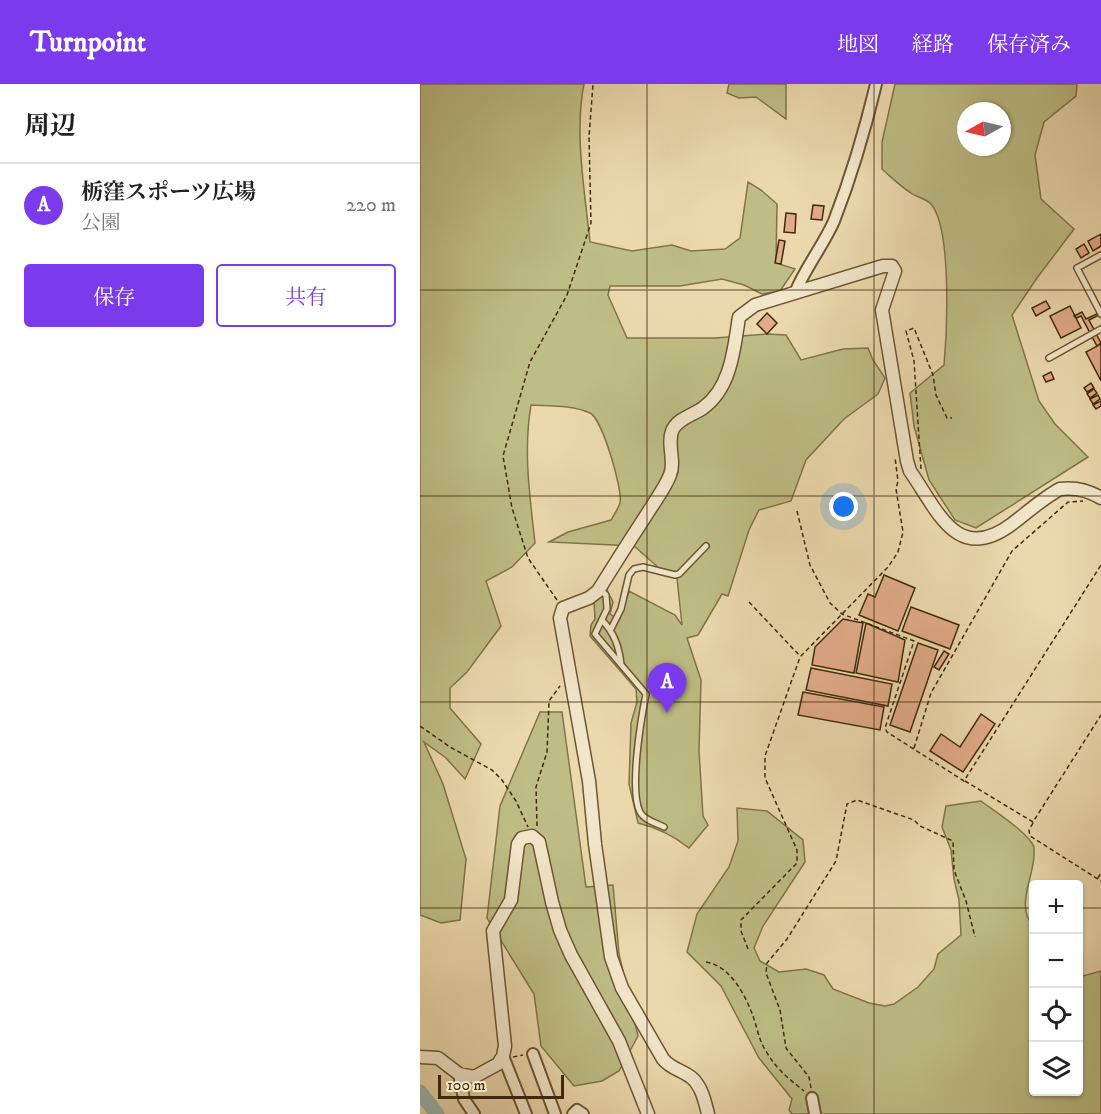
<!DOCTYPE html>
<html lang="ja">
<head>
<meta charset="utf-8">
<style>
	:root { --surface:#fff; --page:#f6f6f6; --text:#222; --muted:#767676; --line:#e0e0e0; --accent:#7c3aed }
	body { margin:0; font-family:"IM FELL DW Pica","Noto Serif JP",serif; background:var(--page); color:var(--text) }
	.controls { position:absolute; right:18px; bottom:18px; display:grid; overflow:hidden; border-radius:6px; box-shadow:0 2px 4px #0004 }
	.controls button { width:54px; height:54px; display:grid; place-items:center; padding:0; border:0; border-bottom:2px solid var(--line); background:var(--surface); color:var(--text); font:30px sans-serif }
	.compass { position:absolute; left:537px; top:18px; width:54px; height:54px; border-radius:50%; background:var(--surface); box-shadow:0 2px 4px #0004; rotate:262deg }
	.scale { position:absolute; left:18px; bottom:15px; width:126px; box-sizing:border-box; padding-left:6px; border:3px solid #412a0c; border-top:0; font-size:16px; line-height:21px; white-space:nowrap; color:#412a0c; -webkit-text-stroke:4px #f2e6ca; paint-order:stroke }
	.you { position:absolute; left:424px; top:423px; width:21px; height:21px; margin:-15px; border:4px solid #fff; border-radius:50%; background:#1a73e8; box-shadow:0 0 0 9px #1a73e833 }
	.badge { display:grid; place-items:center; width:39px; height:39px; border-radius:50%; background:var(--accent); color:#fff; font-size:20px; font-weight:700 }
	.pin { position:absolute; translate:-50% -50px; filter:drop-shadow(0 2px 3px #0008) }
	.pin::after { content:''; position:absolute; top:32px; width:21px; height:18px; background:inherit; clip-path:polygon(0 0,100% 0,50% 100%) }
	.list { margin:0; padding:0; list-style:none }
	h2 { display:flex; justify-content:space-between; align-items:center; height:78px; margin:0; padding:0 24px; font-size:26px }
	h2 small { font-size:20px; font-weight:400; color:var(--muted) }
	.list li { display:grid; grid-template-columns:39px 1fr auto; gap:18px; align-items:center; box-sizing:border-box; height:84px; padding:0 24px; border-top:2px solid var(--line) }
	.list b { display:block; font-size:22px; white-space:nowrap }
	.list p { margin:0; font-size:20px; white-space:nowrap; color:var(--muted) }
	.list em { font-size:20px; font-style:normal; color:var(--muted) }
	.actions { display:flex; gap:12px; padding:18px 24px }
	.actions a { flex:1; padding:14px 0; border:2px solid var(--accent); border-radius:6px; text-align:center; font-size:21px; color:var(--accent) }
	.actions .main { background:var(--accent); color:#fff }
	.icon { flex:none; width:33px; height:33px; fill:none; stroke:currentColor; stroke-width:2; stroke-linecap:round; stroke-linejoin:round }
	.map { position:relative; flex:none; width:681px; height:1030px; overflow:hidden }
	header { display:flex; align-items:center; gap:36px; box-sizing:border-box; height:84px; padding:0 30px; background:var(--accent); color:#fff }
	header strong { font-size:28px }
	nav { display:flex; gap:33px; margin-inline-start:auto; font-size:21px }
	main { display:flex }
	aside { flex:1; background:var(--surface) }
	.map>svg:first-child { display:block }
	.green { fill:#bebd85; stroke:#807448; stroke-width:1.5; fill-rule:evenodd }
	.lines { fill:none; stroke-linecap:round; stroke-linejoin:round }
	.river { stroke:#99b9b1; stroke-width:15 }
	.building { fill:#e1aa88; stroke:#412a0c; stroke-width:1.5 }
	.service-casing { stroke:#6c5634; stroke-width:8 }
	.minor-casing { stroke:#6c5634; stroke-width:14 }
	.tertiary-casing { stroke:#6c5634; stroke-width:15 }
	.path { stroke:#412a0c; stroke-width:1.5; stroke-dasharray:4.5 3; stroke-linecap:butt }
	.service { stroke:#f2e6ca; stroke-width:5 }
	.minor { stroke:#f2e6ca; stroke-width:10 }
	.tertiary { stroke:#f2e6ca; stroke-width:12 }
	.grid { fill:none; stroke:#412a0c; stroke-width:1.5; stroke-opacity:0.55 }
</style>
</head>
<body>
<header>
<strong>Turnpoint</strong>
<nav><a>地図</a><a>経路</a><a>保存済み</a></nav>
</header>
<main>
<aside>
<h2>周辺<small></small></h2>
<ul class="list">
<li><span class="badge">A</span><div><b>栃窪スポーツ広場</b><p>公園</p></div><em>220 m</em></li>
</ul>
<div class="actions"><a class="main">保存</a><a>共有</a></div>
</aside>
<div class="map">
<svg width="681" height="1030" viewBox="0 0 681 1030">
	<rect width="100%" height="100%" fill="#ebd9ad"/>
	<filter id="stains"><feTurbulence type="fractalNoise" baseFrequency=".00333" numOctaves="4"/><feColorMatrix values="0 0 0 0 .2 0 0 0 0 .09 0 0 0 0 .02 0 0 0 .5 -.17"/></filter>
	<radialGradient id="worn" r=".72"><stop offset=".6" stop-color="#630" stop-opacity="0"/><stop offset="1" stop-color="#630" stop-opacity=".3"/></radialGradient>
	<!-- green -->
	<path class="green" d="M 0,0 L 164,0 C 154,48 165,109 170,158 L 212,167 L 252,161 L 271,167 L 305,165 L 320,154 L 328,98 L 341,106 L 357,120 L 356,179 L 375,185 L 360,207 L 342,210 L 324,201 L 302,195 L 260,202 L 190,202 L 188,211 L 207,254 L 295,254 L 347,250 L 366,251 L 381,276 L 423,265 L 448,264 L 453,276 L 465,294 L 458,310 L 424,335 L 386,376 L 371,417 L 339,426 L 329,446 L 308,512 L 302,510 L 278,551 L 267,554 L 281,596 L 279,667 L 283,732 L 288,741 L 269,764 C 253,751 238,744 218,739 L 209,700 L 211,639 L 217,618 L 216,605 L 170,552 L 171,541 L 175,535 L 174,518 L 185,502 L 193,518 L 190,530 L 199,536 L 209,507 L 255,531 L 262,541 L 257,494 L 240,485 L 214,462 L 129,458 L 148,448 L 191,436 C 194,431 198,425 200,419 C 203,406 182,334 170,329 C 153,321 130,322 111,321 C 103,368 110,413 115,459 L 92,483 L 66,497 L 81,542 L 47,588 L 30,604 L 30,624 L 61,660 L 45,695 L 26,674 L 4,658 L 23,700 L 46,775 L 40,836 L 21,839 L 0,831 Z
		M 309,0 L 366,0 L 366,35 L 336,13 L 319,14 L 307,9 Z
		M 475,0 L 657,0 L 656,12 L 624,38 L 615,71 L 621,115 L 654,145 L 617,194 L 592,231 L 619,317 L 635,340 L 668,373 L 556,444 L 535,436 L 509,396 L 494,342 L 490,309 L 524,281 C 527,249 532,144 511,120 C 507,115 496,113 491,109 C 480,102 471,93 462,85 L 462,58 ZM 546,27 L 582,27 L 582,63 L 546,63 Z
		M 120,628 L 142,628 L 166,803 L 193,801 L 199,870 L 218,952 L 199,987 L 182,997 L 154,1002 L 121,962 L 114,910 L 67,834 L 80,722 Z
		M 561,717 C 573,726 609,749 614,763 C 614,763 614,771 614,772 C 613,795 595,823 614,843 L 614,1008 L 658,1008 L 659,893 L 681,887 L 681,1030 L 372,1030 L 369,1026 L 372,1015 L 339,974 L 301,902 L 267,868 L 277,830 L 309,783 L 318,757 L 317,724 L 347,727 L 383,756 L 385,778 L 343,842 L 334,864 L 340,877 L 359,888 L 386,885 L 404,891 L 413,905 L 449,919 L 465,922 L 474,920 L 498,903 L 514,885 L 518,870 L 541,851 L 539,816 L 534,795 L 531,766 L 522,743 L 526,722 Z"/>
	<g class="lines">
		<!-- river -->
		<path class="river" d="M 0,1008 L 17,1030"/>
	</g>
	<!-- building -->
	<path class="building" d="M 393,121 L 404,122 L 402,136 L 391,135 Z
		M 366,129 L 376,130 L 375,149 L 364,148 Z
		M 681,150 L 681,162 L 673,167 L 668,157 Z
		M 359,156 L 365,157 L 361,180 L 355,179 Z
		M 664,160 L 669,169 L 661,174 L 656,165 Z
		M 626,217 L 630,224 L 616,232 L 612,224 Z
		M 650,222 L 661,244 L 641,254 L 630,232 Z
		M 662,228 L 666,235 L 681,228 L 681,230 L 669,236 L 681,259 L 677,262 L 661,232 L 656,234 L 654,232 Z
		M 347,229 L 357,239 L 347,250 L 337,240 Z
		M 681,260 L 681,297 L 666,268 Z
		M 631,288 L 634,295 L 626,298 L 623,292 Z
		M 671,299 L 674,304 L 667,308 L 664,304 Z
		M 674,305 L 677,309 L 670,314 L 667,310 Z
		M 678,311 L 680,315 L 673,320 L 670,315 Z
		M 681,317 L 681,322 L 676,325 L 673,321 Z
		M 464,491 L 495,504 L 478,547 L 439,531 L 448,510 L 455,513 Z
		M 491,523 L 539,541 L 530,565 L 482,547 Z
		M 423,535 L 443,539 L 434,589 L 392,581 L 395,563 Z
		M 446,539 L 485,556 L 478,598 L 436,589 Z
		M 498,559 L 518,566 L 490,648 L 470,641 Z
		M 524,567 L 529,570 L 519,586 L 514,583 Z
		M 391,584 L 472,600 L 468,622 L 386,606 Z
		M 383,608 L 464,623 L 460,646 L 378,631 Z
		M 561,630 L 575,640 L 543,688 L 510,667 L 521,650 L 540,663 Z"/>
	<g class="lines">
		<defs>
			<path id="service" d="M 681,171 L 657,184 L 681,230
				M 629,274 L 681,245
				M 179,505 L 186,511 L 187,525 L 175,550 L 226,610 C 221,635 209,706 220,728 C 224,736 236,739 244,743
				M 182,536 C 194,549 199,562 201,580
				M 191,545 L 201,525 L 209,491 L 214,485 L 223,483 L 255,491 L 259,490 L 286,462"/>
			<path id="minor" d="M 375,209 C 385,184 403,162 414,137 C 431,93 445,46 456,0
				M 113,970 L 135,1030
				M 83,972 L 106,1030
				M 39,990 L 44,1015 L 54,1030
				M 392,1014 L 395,1030
				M 153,1030 L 157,1026 L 163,1030"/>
			<path id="tertiary" d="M 0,973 L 18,974 L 39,990 L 54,993 L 78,980 L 83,972 L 85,962 L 73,847 L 91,816 L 98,760 L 102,754 L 112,752 L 119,758 L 132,818 L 140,846 L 151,871 L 199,957 L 228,1030
				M 288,1030 C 285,1018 282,1003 272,994 C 262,986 251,985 243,975 L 202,904 L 191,873 L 175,760 L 169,697 L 140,534 L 143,524 L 169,514 L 178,507 C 194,481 210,456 227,430 C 235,417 245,404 250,391 C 256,377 246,359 253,345 C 259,334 273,331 283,324 C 311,304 314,265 319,233 L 335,221 L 463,182 L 472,182 L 475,187 L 462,226 L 487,377 L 490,387 C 518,427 537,481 592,440 C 608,428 623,414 640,405 C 655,403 668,406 681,414"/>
		</defs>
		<!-- service casing -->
		<use href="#service" class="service-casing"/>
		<!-- minor casing -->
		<use href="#minor" class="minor-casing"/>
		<!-- tertiary casing -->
		<use href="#tertiary" class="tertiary-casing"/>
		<!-- path -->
		<path class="path" d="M 501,385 L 494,277 L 486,247 L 494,244 L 513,291 L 516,311 L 527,334 L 532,334
			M 377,427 L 390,481 L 410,519 L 422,530 L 494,557 L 465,644 L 467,648 L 544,697 L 681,481
			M 137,516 L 108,474 L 92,424 L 83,372 L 110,278 L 147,211 L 171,139 L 169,53 L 173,0
			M 329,518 L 380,572
			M 0,642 L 30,663 L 72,686 L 82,696 L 96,717 L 108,743
			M 494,664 L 511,609 L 592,467 L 648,418 L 663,417
			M 545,697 L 613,738 L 681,631
			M 613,739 L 609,746 L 610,752 L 681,797
			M 117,742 L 116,703 L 127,668 L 129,617 L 140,602
			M 678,794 L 681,789
			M 328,865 L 321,847 L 321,836 L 377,779 L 377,766 L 345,694 L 345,672 L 380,573 L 468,483 L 478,468 L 483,448 L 476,405 L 478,397 L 475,373
			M 286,878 C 310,882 325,910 333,932 C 337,943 339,957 346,967 C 356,985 368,994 384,1007
			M 93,973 L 103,971
			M 391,1004 L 389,993 L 366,964 L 360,926 L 346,889 L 347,879 L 367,855 L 416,777 L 427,720 L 437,716 L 494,736 L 500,742 L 533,757 L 534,786 L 546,817 L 555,853"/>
		<!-- service -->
		<use href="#service" class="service"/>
		<!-- minor -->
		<use href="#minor" class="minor"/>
		<!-- tertiary -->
		<use href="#tertiary" class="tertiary"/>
	</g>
	<!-- grid -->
	<path class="grid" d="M 227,0 L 227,1030M 454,0 L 454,1030M 0,206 L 681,206M 0,412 L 681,412M 0,618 L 681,618M 0,824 L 614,824M 658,824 L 681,824"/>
	<rect width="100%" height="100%" filter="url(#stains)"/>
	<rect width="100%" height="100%" fill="url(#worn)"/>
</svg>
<div class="controls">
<button>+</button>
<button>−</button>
<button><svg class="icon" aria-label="locate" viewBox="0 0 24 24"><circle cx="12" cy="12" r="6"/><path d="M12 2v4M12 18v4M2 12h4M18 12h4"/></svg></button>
<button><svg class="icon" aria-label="layers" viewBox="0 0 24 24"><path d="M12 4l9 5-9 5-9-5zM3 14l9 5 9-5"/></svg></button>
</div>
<svg class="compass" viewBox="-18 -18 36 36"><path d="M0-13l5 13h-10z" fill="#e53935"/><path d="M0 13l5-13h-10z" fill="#767676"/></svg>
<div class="scale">100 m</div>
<div class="you"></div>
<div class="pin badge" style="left:247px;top:629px">A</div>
</div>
</main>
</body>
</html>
